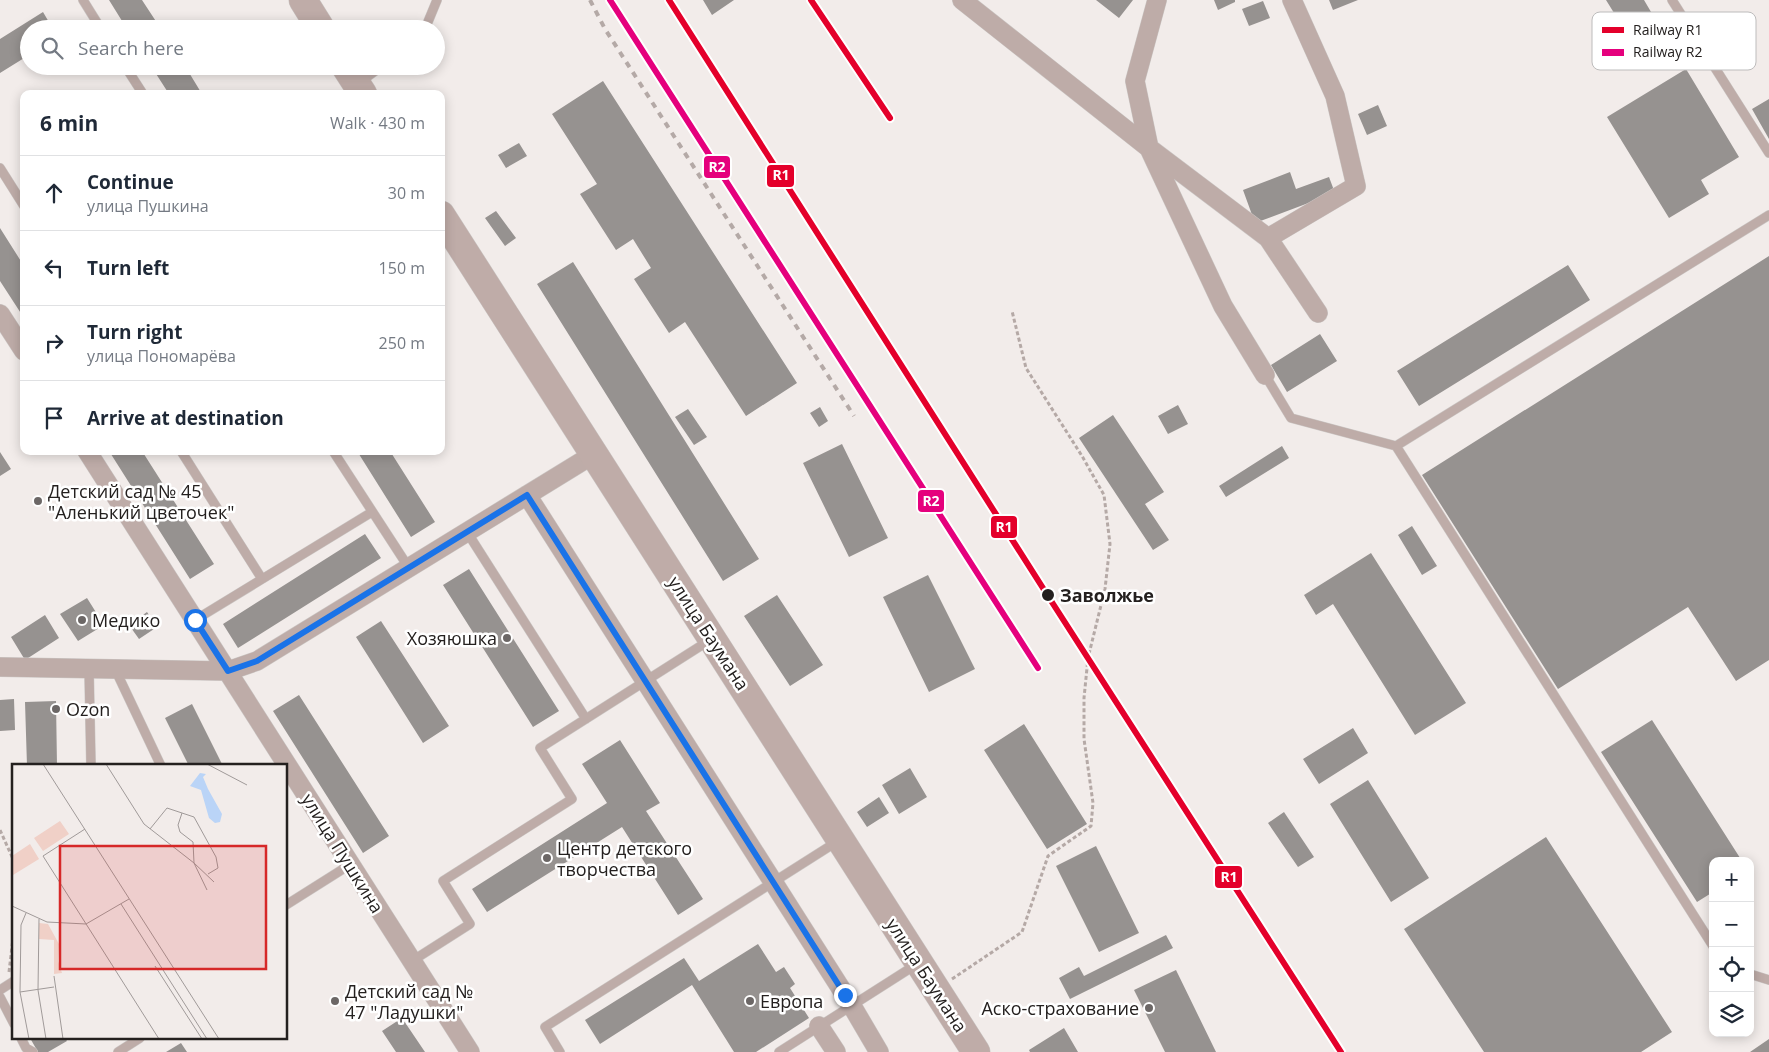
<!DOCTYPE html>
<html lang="en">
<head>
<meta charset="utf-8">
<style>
	:root { --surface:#fff; --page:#f6f6f7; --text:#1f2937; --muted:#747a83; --line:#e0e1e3 }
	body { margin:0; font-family:"Open Sans",sans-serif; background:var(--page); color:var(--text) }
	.controls { position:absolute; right:15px; bottom:15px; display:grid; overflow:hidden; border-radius:10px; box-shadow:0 2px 12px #0003 }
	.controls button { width:45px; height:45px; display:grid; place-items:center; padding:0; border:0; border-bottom:1px solid var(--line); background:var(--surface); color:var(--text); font:25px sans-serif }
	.stop { position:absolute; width:15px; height:15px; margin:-11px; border:4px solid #1a73e8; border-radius:50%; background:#fff }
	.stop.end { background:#1a73e8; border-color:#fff; box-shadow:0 1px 5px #0008 }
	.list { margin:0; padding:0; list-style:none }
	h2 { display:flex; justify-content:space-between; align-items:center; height:65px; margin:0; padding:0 20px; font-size:21px }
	h2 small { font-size:16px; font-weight:400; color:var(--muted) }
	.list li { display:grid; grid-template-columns:32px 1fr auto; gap:15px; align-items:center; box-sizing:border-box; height:75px; padding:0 20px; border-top:1px solid var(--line) }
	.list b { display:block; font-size:19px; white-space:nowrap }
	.list p { margin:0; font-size:16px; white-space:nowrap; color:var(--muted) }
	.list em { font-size:16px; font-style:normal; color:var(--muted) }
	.icon { flex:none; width:28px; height:28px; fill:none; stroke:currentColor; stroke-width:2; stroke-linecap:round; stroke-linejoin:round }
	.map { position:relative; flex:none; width:1769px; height:1052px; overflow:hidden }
	.search { position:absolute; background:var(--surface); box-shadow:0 2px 12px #0003; left:20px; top:20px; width:425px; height:55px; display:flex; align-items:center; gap:12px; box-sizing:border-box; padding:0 18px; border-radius:28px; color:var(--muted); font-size:19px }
	.panel { position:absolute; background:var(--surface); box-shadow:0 2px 12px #0003; left:20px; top:90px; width:425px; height:365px; border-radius:10px }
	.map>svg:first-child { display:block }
	.building { fill:#969290 }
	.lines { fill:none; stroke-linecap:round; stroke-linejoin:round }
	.lane-casing { stroke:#ccc8c6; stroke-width:10 }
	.street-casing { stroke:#ccc8c6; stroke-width:20 }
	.primary-casing { stroke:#ccc8c6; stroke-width:29 }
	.path { stroke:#b5a9a6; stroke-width:3; stroke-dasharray:4 2.5; stroke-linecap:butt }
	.lane { stroke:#beaca8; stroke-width:9 }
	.street { stroke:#beaca8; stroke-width:19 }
	.primary { stroke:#bfaca8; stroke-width:28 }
	.rail { stroke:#b4a9a6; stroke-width:4; stroke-dasharray:6 6; stroke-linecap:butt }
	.rail-1-casing { stroke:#fff; stroke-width:10 }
	.rail-2-casing { stroke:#fff; stroke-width:10 }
	.rail-1 { stroke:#e4002b; stroke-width:6 }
	.rail-2 { stroke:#e5007d; stroke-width:6 }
	.route { stroke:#1a73e8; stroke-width:6 }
	.poi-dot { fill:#6c6766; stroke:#fff; stroke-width:2 }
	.stop-dot { fill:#24201f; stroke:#fff; stroke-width:2 }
	.labels { text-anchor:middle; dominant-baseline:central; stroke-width:5; stroke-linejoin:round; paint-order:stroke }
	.poi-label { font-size:18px; fill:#24201f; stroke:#fff; text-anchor:start }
	.stop-label { font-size:18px; font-weight:bold; fill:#24201f; stroke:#fff; text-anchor:start }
	.street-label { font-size:18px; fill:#24201f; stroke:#fff }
	.inset-road { fill:none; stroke:#a09a99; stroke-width:1 }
	.view { fill:#d62828; fill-opacity:0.15; stroke:#d62828; stroke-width:2.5 }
	.inset-edge { fill:none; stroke:#24201f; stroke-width:2.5 }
	.key { fill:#fff; stroke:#bdbcbc; stroke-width:1 }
	.key-label { font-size:14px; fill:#24201f }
	.line-badge { stroke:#fff; stroke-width:2 }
	.badge-label { font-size:14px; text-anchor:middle; font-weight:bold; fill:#fff }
</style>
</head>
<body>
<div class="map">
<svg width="1769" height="1052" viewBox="0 0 1769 1052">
	<rect width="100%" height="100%" fill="#f2ecea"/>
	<!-- building -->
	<path class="building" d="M 109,0 L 142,0 L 161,29 L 127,29 Z
		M 703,0 L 734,0 L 712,15 Z
		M 1096,0 L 1133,0 L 1119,18 Z
		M 1214,0 L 1235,0 L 1235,2 L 1218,10 Z
		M 1329,0 L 1358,0 L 1333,10 Z
		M 1606,0 L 1644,0 L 1664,34 L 1637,50 Z
		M 1263,1 L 1270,18 L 1249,26 L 1242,9 Z
		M 43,12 L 53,29 L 29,29 L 29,55 L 0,73 L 0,39 Z
		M 151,66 L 185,66 L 202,94 L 169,94 Z
		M 1686,69 L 1739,157 L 1701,180 L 1709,194 L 1669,218 L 1607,117 Z
		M 603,81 L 797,383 L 746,416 L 685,322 L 669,333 L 634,279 L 651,268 L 633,239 L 616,250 L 580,194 L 597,184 L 552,114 Z
		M 1769,99 L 1769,139 L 1752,109 Z
		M 1378,105 L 1387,126 L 1367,135 L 1358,114 Z
		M 519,143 L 527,156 L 506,168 L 498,155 Z
		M 1290,172 L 1296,189 L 1329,177 L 1335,193 L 1255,223 L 1243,190 Z
		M 496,211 L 516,238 L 505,246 L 485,218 Z
		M 0,228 L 24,266 L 24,318 L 0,281 Z
		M 1769,256 L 1769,660 L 1736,681 L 1688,607 L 1558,689 L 1422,475 Z
		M 573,262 L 759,559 L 723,581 L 537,284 Z
		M 1568,265 L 1590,300 L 1419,406 L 1397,371 Z
		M 1320,334 L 1337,361 L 1287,392 L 1271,365 Z
		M 1178,405 L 1188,424 L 1168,434 L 1158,416 Z
		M 820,407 L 828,421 L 819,427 L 810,413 Z
		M 688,409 L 707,437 L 694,445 L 675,417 Z
		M 1113,415 L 1164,492 L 1145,504 L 1169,540 L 1153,550 L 1079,438 Z
		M 842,444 L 888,538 L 849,557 L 803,463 Z
		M 1282,446 L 1289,458 L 1226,497 L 1219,486 Z
		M 109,451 L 142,451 L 214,564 L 190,579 Z
		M 357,451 L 390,451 L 435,522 L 411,537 Z
		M 0,452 L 11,469 L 0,476 Z
		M 1412,526 L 1437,566 L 1422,575 L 1398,535 Z
		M 365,534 L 381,558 L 238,648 L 223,624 Z
		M 1371,553 L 1466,703 L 1415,735 L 1333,604 L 1316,615 L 1304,595 Z
		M 469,569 L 559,711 L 533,727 L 443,585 Z
		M 928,575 L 975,669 L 929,692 L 883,597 Z
		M 777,595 L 823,665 L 790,686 L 744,616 Z
		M 87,598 L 104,625 L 78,641 L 60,614 Z
		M 147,612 L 157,627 L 139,639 L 129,625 Z
		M 45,615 L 59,638 L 25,660 L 11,637 Z
		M 381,621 L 449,726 L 423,743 L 356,637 Z
		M 299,695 L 389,836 L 363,853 L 273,711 Z
		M 14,699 L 15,730 L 0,731 L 0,700 Z
		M 56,701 L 57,766 L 27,766 L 25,702 Z
		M 192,704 L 223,766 L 189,766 L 165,718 Z
		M 1652,720 L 1742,861 L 1713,861 L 1713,892 L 1697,902 L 1601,752 Z
		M 1024,724 L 1087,824 L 1047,849 L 984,750 Z
		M 1353,728 L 1368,753 L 1319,784 L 1303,759 Z
		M 620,740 L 660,803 L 646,811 L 703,899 L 678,915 L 622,827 L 487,912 L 472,889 L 607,803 L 582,764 Z
		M 910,768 L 927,797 L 899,814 L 882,785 Z
		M 1368,780 L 1429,878 L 1391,902 L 1330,804 Z
		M 879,797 L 889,813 L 867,827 L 857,812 Z
		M 1284,812 L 1314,857 L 1298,867 L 1268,823 Z
		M 1546,837 L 1672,1032 L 1641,1052 L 1484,1052 L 1404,929 Z
		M 1096,846 L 1139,933 L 1099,952 L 1056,866 Z
		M 1166,935 L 1173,948 L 1070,999 L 1059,978 L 1079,967 L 1084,976 Z
		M 758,944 L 776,972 L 784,967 L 795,984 L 790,988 L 809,1018 L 756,1052 L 734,1052 L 692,985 L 600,1044 L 585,1020 L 684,958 L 699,981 Z
		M 1176,970 L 1216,1052 L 1165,1052 L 1134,990 Z
		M 402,1018 L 425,1052 L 396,1052 L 382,1031 Z
		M 1064,1028 L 1078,1052 L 1030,1052 L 1029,1050 Z
		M 30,1038 L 65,1038 L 67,1041 L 48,1052 L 38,1052 Z
		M 1769,1039 L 1769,1052 L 1750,1052 Z
		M 181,1043 L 187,1052 L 166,1052 Z"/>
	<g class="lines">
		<defs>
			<path id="lane" d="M 83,0 L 101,29
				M 1672,0 L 1769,153
				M 425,29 L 437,0
				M 125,66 L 143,94
				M 359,83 L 382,66
				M 0,168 L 24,206
				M 1265,375 L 1291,418 L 1396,446
				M 181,451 L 262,579
				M 333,451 L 409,568
				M 467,532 L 586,719
				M 195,620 L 372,512
				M 89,669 L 91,766
				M 115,669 L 161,766
				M 286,905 L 351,864
				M 1713,946 L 1396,446 L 1769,215
				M 412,961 L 470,924 L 443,881 L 572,799 L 540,748 L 710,640
				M 1750,974 L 1769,980
				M 0,990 L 14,981
				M 0,997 L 14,1024
				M 21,1038 L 26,1048 L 33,1052
				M 118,1052 L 140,1038
				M 560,1052 L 545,1027 L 838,841
				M 779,1052 L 917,964"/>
			<path id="street" d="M 962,0 L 1149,148 L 1223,306 L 1265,375
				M 1157,0 L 1135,81 L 1149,148 L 1268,238 L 1318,313
				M 1268,238 L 1356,186 L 1335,96 L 1292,0
				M 0,314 L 24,351
				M 87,451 L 470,1052
				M 527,495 L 852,1006 L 879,1052
				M 0,667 L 228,671 L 257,661 L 594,454
				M 819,1026 L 836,1052"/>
			<path id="primary" d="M 303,0 L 321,29
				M 345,66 L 363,94
				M 441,215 L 976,1052"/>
		</defs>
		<!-- lane casing -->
		<use href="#lane" class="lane-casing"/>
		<!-- street casing -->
		<use href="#street" class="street-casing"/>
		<!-- primary casing -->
		<use href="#primary" class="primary-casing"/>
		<!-- path -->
		<path class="path" d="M 0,830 L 13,859 L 14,897
			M 9,972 L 14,930
			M 952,979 L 1022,932 L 1048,856 L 1091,826 L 1093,803 L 1084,739 L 1084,698 L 1088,658 L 1105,589 L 1110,544 L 1104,495 L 1082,456 L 1026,368 L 1012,311"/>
		<!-- lane -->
		<use href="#lane" class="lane"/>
		<!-- street -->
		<use href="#street" class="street"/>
		<!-- primary -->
		<use href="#primary" class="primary"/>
		<!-- rail -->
		<path class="rail" d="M 590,0 L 605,29 L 854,416
			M 610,0 L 1038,668
			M 811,0 L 890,118"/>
		<defs>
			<path id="rail-1" d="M 669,0 L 1048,596 L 1341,1052
				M 811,0 L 890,118"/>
			<path id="rail-2" d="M 610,0 L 1038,668"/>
		</defs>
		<!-- rail-1 casing -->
		<use href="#rail-1" class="rail-1-casing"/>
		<!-- rail-2 casing -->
		<use href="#rail-2" class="rail-2-casing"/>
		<!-- rail-1 -->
		<use href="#rail-1" class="rail-1"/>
		<!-- rail-2 -->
		<use href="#rail-2" class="rail-2"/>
	</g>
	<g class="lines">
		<!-- route -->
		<path class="route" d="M 195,620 L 228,671 L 257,661 L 527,495 L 845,995"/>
	</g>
	<!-- markers -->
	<g class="poi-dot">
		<circle cx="38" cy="501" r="5"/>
		<circle cx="82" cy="620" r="5"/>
		<circle cx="507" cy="638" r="5"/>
		<circle cx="56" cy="709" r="5"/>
		<circle cx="547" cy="858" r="5"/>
		<circle cx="335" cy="1001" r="5"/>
		<circle cx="750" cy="1001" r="5"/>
		<circle cx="1149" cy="1008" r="5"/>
	</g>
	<circle class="stop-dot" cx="1048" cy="595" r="7"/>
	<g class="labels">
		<!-- poi labels -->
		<g class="poi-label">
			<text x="48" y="491">Детский сад № 45<tspan x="48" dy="21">"Аленький цветочек"</tspan></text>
			<text x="92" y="620">Медико</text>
			<text x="497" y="638" text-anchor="end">Хозяюшка</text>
			<text x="66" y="709">Ozon</text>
			<text x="557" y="848">Центр детского<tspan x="557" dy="21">творчества</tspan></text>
			<text x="345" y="991">Детский сад №<tspan x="345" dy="21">47 "Ладушки"</tspan></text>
			<text x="760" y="1001">Европа</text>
			<text x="1139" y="1008" text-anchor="end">Аско-страхование</text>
		</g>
		<!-- stop labels -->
		<g class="stop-label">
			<text x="1060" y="595">Заволжье</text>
		</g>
		<!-- street labels -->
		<g class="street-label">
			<text transform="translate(709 633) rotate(57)">улица Баумана</text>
			<text transform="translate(343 853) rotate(58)">улица Пушкина</text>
			<text transform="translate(927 975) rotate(57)">улица Баумана</text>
		</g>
	</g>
	<!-- overview -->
	<g transform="translate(12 764)">
		<rect width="275" height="275" fill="#f2ecea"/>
		<path d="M 48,57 L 57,70 L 31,87 L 22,74 ZM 18,80 L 27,95 L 1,111 L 0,92 ZM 27,159 L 36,160 L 47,180 L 46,197 L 50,209 L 42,210 L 42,176 L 27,175 Z" fill="#f0d0c7"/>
		<path d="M 188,9 L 194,10 L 191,13 L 196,25 L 210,50 L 208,58 L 203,59 L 197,54 L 189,26 L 178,22 Z" fill="#bad4f7"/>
		<path class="inset-road" d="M 31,0 L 207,275M 94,0 L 132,60 L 182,99 L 195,126M 195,0 L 235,21M 170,49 L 166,61 L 168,68 L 181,78 L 182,99 L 202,118M 73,65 L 31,92 L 147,275M 138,65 L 155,44 L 182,53 L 204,93 L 206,104 L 196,110M 109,140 L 195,275M 0,142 L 35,158 L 74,160 L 117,135M 14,149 L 9,161 L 8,228 L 17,275M 27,155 L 26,226 L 34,275M 143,202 L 190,275M 42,212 L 51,275M 8,228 L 42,223"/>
		<path class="view" d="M 48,82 L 254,82 L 254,205 L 48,205 Z"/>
		<rect width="275" height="275" class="inset-edge"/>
	</g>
	<!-- legend -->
	<rect x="1592" y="12" width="164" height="58" rx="8" class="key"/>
	<rect x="1602" y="27" width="22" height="6" fill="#e4002b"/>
	<rect x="1602" y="49" width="22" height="7" fill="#e5007d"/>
	<g class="key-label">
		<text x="1633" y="35">Railway R1</text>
		<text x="1633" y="57">Railway R2</text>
	</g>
	<g class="line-badge">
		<rect x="703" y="155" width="28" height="24" rx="5" fill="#e5007d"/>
		<rect x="766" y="164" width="29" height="24" rx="5" fill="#e4002b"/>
		<rect x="917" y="489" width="28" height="24" rx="5" fill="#e5007d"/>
		<rect x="990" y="515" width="28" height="24" rx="5" fill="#e4002b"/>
		<rect x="1214" y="865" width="29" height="24" rx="5" fill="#e4002b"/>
	</g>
	<g class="badge-label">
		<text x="717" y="172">R2</text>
		<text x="781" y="180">R1</text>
		<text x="931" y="506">R2</text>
		<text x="1004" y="532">R1</text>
		<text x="1229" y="882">R1</text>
	</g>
</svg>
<div class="controls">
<button>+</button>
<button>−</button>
<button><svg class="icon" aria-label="locate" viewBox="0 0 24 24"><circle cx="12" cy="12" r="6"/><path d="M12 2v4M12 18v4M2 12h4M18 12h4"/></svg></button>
<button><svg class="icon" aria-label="layers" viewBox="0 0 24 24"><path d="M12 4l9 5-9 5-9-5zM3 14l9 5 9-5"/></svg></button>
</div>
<div class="stop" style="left:195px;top:620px"></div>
<div class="stop end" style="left:845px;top:995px"></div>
<div class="search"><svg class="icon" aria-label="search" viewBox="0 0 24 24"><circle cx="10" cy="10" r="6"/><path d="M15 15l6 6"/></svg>Search here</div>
<section class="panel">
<h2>6 min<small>Walk · 430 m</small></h2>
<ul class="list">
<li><svg class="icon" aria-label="ahead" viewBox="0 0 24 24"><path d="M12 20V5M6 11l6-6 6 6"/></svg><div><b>Continue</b><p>улица Пушкина</p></div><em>30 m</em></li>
<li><svg class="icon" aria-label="left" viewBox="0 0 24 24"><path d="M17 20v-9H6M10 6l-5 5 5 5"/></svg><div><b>Turn left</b></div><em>150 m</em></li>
<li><svg class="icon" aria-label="right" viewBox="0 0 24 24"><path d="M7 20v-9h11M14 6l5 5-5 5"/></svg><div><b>Turn right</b><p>улица Пономарёва</p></div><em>250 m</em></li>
<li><svg class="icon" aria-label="arrive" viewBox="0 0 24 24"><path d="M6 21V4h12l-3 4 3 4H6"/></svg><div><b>Arrive at destination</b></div></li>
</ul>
</section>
</div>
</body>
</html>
